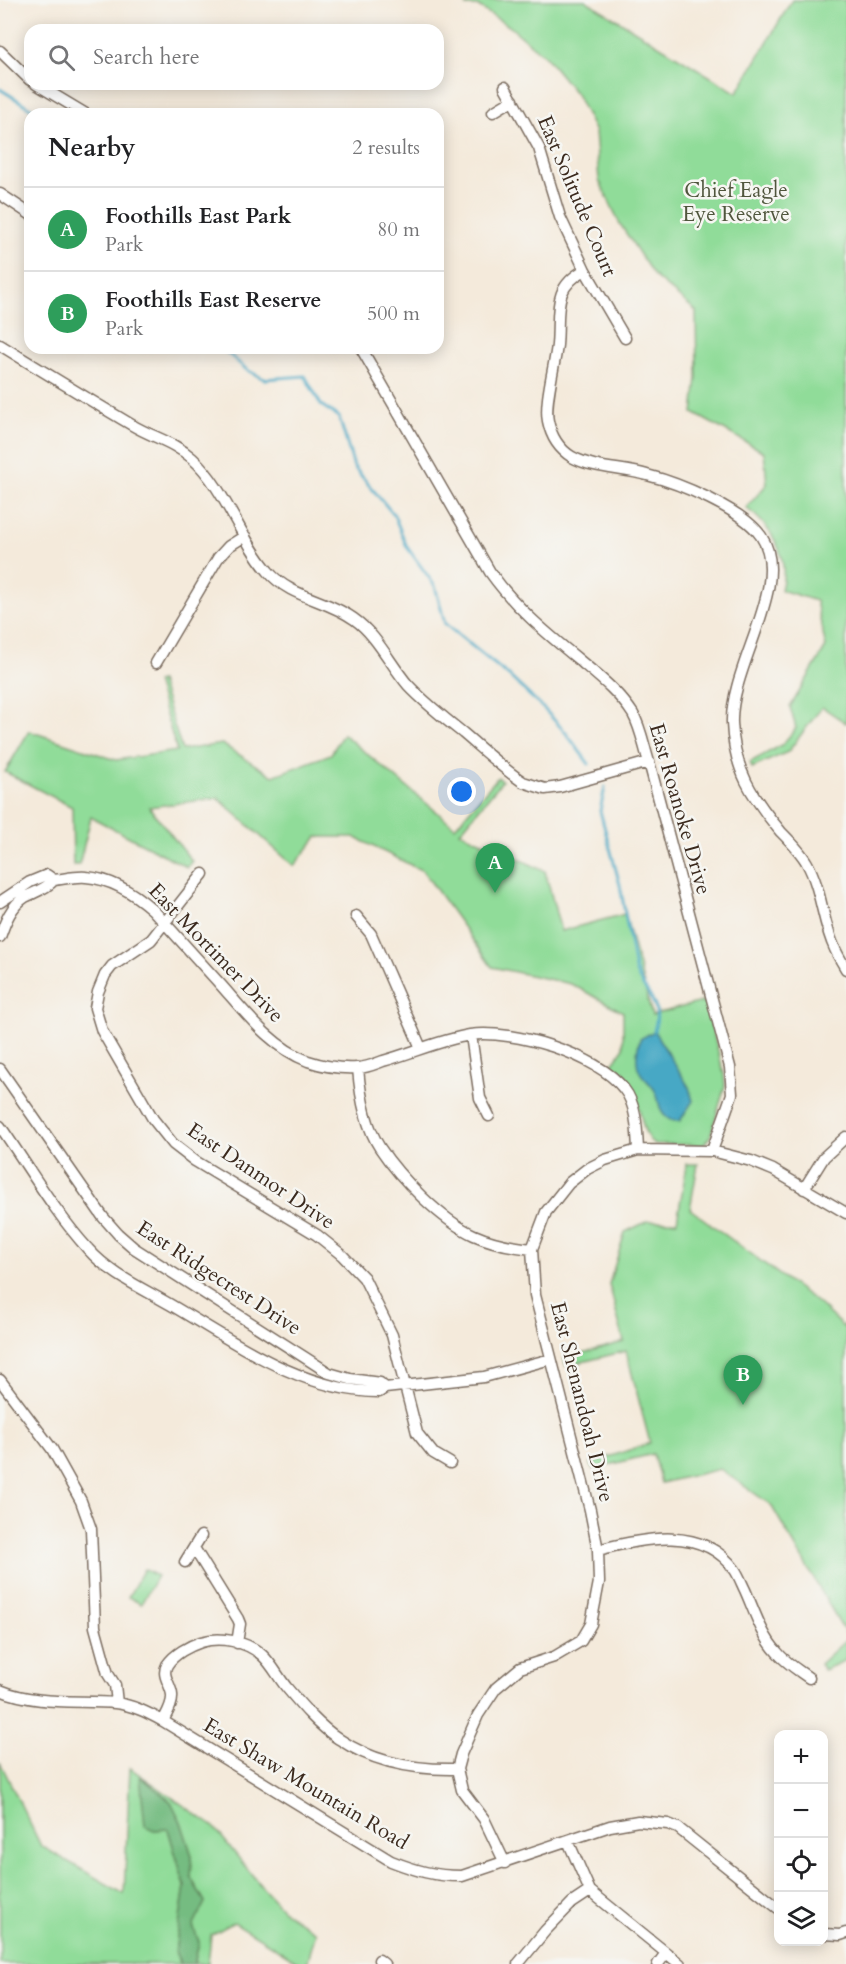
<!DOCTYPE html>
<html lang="en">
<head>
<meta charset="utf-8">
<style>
	:root { --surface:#fff; --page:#f2f2f2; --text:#202124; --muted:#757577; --line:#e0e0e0; --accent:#b45309 }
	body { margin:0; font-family:Cardo,serif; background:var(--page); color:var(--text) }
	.controls { position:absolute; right:18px; bottom:18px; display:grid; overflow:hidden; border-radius:12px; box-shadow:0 3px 15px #0003 }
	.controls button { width:54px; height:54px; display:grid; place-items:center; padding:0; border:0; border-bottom:2px solid var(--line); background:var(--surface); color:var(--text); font:30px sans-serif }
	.you { position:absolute; left:462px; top:792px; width:21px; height:21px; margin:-15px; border:4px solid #fff; border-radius:50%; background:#1a73e8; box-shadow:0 0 0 9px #1a73e833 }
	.badge { display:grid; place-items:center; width:39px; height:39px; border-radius:50%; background:var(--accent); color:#fff; font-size:20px; font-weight:700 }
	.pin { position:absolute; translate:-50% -50px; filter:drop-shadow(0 2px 3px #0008) }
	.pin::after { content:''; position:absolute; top:32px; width:21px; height:18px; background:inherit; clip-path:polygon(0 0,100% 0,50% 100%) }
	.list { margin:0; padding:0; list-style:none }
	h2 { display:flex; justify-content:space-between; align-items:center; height:78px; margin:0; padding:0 24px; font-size:26px }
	h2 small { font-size:20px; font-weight:400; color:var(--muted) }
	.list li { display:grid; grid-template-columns:39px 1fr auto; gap:18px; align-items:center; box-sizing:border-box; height:84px; padding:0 24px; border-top:2px solid var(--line) }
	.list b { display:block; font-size:22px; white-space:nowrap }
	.list p { margin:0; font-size:20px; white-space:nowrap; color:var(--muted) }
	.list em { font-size:20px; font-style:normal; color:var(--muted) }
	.icon { flex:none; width:33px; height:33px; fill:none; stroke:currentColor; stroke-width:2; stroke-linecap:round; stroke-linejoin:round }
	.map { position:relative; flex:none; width:846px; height:1964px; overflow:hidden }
	.search { position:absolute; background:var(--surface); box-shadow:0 3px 15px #0003; left:24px; top:24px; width:420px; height:66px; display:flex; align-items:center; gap:15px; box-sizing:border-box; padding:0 21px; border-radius:18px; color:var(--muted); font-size:22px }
	.panel { position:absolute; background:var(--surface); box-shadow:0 3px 15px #0003; left:24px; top:108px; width:420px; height:246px; border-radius:18px }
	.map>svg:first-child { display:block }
	.green { fill:#90dc99; stroke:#66835c; stroke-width:1.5 }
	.forest { fill:#74bc81; stroke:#587350; stroke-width:1.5 }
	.water { fill:#46a8c5; stroke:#406972; stroke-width:1.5 }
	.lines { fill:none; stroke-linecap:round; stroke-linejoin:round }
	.stream { stroke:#46a8c5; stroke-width:3 }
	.street-casing { stroke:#7c6d60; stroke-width:13 }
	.street { stroke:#fff; stroke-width:10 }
	.labels { text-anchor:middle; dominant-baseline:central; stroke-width:5; stroke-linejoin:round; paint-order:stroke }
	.park-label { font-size:21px; fill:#50563d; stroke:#f6f6f2 }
	.street-label { font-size:21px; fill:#3b2a1e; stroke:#f6f6f2 }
</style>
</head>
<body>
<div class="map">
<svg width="846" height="1964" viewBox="0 0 846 1964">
	<rect width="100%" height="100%" fill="#f6f6f2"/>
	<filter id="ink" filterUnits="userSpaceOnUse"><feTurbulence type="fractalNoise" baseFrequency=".0167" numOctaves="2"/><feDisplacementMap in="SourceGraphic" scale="12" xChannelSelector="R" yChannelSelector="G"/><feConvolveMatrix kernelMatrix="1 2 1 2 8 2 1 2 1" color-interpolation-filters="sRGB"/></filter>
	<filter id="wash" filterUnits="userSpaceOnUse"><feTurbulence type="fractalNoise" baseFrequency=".008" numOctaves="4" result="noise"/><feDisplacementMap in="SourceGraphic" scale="24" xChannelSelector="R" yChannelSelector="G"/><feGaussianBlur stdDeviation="1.35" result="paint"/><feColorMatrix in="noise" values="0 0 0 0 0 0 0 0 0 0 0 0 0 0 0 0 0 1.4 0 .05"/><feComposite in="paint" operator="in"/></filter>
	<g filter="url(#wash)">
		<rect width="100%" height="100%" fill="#f4eadb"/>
		<!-- green -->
		<path class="green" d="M 469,0 L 585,0 L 737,93 L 792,0 L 846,0 L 846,723 L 822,707 L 788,752 L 752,768 L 750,762 L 782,745 L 796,728 L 790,707 L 826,647 L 816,601 L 781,590 C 790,558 772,526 746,508 L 767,484 L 764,452 L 693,413 L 697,378 L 696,311 L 654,276 L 620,224 L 599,180 L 595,132 L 576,94 L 546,57 L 509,26 L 477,6 L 466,6 Z
			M 160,681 L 182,750 L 222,744 L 273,776 L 331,754 L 343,734 L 455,827 L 498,777 L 502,781 L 460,832 L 545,871 L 561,931 L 625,914 L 652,1015 L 705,1001 L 724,1074 L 725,1086 L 710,1137 L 703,1145 L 655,1144 C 642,1139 642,1111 635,1097 C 629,1085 620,1076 610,1067 L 623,1049 L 623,1012 L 571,984 L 492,967 L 423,871 L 354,837 L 317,837 L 294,866 L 218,798 L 149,807 L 192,861 L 187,867 L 91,817 L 79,865 L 73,865 L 72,807 L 5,772 L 29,731 L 116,760 L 177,751 L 156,682 Z
			M 687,1164 L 698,1164 L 690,1209 L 818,1303 L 843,1327 L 846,1323 L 846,1634 L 771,1505 L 720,1469 L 661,1483 L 653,1454 L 593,1469 L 591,1463 L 650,1443 L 626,1351 L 566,1366 L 564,1358 L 624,1342 L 609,1284 L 625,1232 L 648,1221 L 677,1221 Z
			M 144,1569 L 157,1576 L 141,1604 L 128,1597 Z
			M 846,1640 L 846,1660 L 824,1670 L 820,1664 Z
			M 0,1762 L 41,1846 L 124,1894 L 130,1768 L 214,1827 L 261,1886 L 286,1913 L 316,1932 L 307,1964 L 301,1964 L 234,1922 L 211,1935 L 208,1964 L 194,1964 L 199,1942 L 193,1926 L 205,1902 L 191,1878 L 192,1856 L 181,1822 L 171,1802 L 141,1776 L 154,1830 L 168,1829 L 185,1886 L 175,1952 L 181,1964 L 0,1964 Z"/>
		<!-- forest -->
		<path class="forest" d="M 140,1776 L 171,1802 L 181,1822 L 192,1856 L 191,1878 L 205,1902 L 193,1926 L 199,1942 L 194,1964 L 181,1964 L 175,1952 L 185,1886 L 168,1829 L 154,1830 L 145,1826 Z"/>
		<!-- water -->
		<path class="water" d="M 654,1031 L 689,1087 L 693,1101 L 680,1121 C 675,1121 670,1121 666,1117 C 658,1111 660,1100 655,1091 C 650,1081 638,1076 637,1063 C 636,1055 638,1046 640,1039 Z"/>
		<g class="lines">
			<!-- stream -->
			<path class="stream" d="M 0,89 L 40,114
				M 222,348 L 247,370 L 264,379 L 305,376 L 321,405 L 339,417 L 354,467 L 394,515 L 407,547 L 435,586 L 445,624 L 509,676 L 545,710 L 566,733 L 589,764
				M 605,787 L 600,811 L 620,885 L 635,969 C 643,994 664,1002 654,1031"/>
		</g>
	</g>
	<g filter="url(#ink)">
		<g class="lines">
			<defs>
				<path id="street" d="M 0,51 L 30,80
					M 36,84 L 86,114
					M 505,87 L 539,148 L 560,217 L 585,270 L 625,338
					M 493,112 L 513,100
					M 0,194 L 30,214
					M 585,270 C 551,288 560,312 557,345 C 555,365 544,403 548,421 C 551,436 559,449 572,457 C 594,469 623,468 647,475 C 679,483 742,509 761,536 C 793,583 730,666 732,723 C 734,770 752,797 781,832 C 790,841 801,852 807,863 C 822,890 822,922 835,949 C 838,956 842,962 846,969
					M 0,345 C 44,372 88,399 132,425 C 152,437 174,442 192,458 C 226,489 238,536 268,571 C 290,598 327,599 354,619 C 377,635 390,664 408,685 C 425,703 444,718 463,733 C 483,750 502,768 523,782 L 545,789 L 560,787 L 649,762
					M 361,348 L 490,572 C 514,606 545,632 578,659 C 598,676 619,692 633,714 C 641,728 644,747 649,762 L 730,1067 L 732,1094 L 712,1151
					M 156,663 L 218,558 L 229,546 L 245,536
					M 203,874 L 151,940 L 112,966 L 105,975 L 98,992 L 95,1008 L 102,1031 L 153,1119 L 173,1144 L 195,1161 L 317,1235 L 342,1255 L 364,1278 L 392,1335 L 417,1433 L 433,1453 L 450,1463
					M 54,880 C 64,879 76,876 86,877 C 112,879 134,893 153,910 C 175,934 197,959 220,984 C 245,1012 271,1047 308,1061 C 323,1066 341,1069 357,1068 C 366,1068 375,1064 383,1061 C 412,1053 440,1040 470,1035 C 513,1029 597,1054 624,1089 C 637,1105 637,1131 638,1150
					M 0,902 L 30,882 L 47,875 L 54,880 C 46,889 35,892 25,897 C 11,906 5,922 0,937
					M 356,916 L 371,934 L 421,1048
					M 471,1035 L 480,1098 L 489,1116
					M 358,1068 C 360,1094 365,1125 380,1148 C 400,1178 441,1220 474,1235 C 492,1243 513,1247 532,1249
					M 0,1069 L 103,1217 L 118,1234 L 134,1248 L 329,1373 L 350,1379 L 380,1383 L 385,1388
					M 0,1126 C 28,1166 55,1213 88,1249 C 110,1274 142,1288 171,1305 C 236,1343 301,1391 379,1392 L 385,1388 L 484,1377 L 551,1359
					M 804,1189 L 824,1157 L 846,1137
					M 0,1380 L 52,1449 L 81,1501 L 91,1529 L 95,1627 L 108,1674 L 115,1685 L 117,1703
					M 194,1548 L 238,1619 L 240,1624 L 237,1643
					M 598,1550 C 644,1538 703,1525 735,1570 C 739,1576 742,1584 745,1590 C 754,1610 762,1636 777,1652 C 786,1663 798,1670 809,1678
					M 185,1562 L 201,1536
					M 0,1690 C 36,1705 77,1700 115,1703 C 133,1705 148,1713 163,1721 L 391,1861 C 417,1871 434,1876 462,1876 L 610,1826 L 638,1821 L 668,1824 L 678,1828 L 778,1908
					M 163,1721 C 167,1713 173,1704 172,1695 C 171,1684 161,1676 167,1665 C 174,1654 189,1646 201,1642 C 220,1636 246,1641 262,1655 C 272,1664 278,1677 287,1688 C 302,1706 319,1726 339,1739 C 374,1763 415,1770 457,1769
					M 568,1841 L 590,1891 L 680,1964
					M 505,1863 L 484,1819 L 462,1790 L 457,1769 L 461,1754 L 478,1715 L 496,1688 L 520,1668 L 554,1657 L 581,1641 L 591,1624 L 599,1582 L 598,1550 L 590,1510 L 535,1295 L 532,1249 L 546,1212 L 569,1183 L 587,1169 L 605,1160 L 638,1150 L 712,1151 L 751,1161 L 773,1170 L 846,1213
					M 824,1934 L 840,1935 L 846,1933
					M 379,1960 L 384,1964
					M 518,1964 L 545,1931 L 572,1903 L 590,1891
					M 658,1964 L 666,1953"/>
			</defs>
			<!-- street casing -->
			<use href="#street" class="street-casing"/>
			<!-- street -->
			<use href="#street" class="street"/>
		</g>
	</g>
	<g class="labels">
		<!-- park labels -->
		<g class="park-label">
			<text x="736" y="190">Chief Eagle<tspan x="736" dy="24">Eye Reserve</tspan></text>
		</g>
		<!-- street labels -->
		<g class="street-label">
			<text transform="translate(577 196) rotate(67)">East Solitude Court</text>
			<text transform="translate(680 809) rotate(74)">East Roanoke Drive</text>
			<text transform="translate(216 953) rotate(46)">East Mortimer Drive</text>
			<text transform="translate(261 1176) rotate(34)">East Danmor Drive</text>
			<text transform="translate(219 1278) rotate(33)">East Ridgecrest Drive</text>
			<text transform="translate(582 1402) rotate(76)">East Shenandoah Drive</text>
			<text transform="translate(306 1784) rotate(31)">East Shaw Mountain Road</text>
		</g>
	</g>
</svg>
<div class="controls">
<button>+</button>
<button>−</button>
<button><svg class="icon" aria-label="locate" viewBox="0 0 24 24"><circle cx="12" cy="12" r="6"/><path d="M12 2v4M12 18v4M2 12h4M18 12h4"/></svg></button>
<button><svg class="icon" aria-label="layers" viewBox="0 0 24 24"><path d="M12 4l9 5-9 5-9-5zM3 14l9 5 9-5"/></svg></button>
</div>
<div class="you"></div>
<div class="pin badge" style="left:495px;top:893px;background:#2e9e5b">A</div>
<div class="pin badge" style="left:743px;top:1405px;background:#2e9e5b">B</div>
<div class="search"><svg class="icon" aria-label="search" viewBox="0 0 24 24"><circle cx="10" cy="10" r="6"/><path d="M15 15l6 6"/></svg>Search here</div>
<section class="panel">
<h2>Nearby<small>2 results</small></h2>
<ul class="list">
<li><span class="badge" style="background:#2e9e5b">A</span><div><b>Foothills East Park</b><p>Park</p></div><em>80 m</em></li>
<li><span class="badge" style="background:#2e9e5b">B</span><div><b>Foothills East Reserve</b><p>Park</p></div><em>500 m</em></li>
</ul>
</section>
</div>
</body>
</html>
